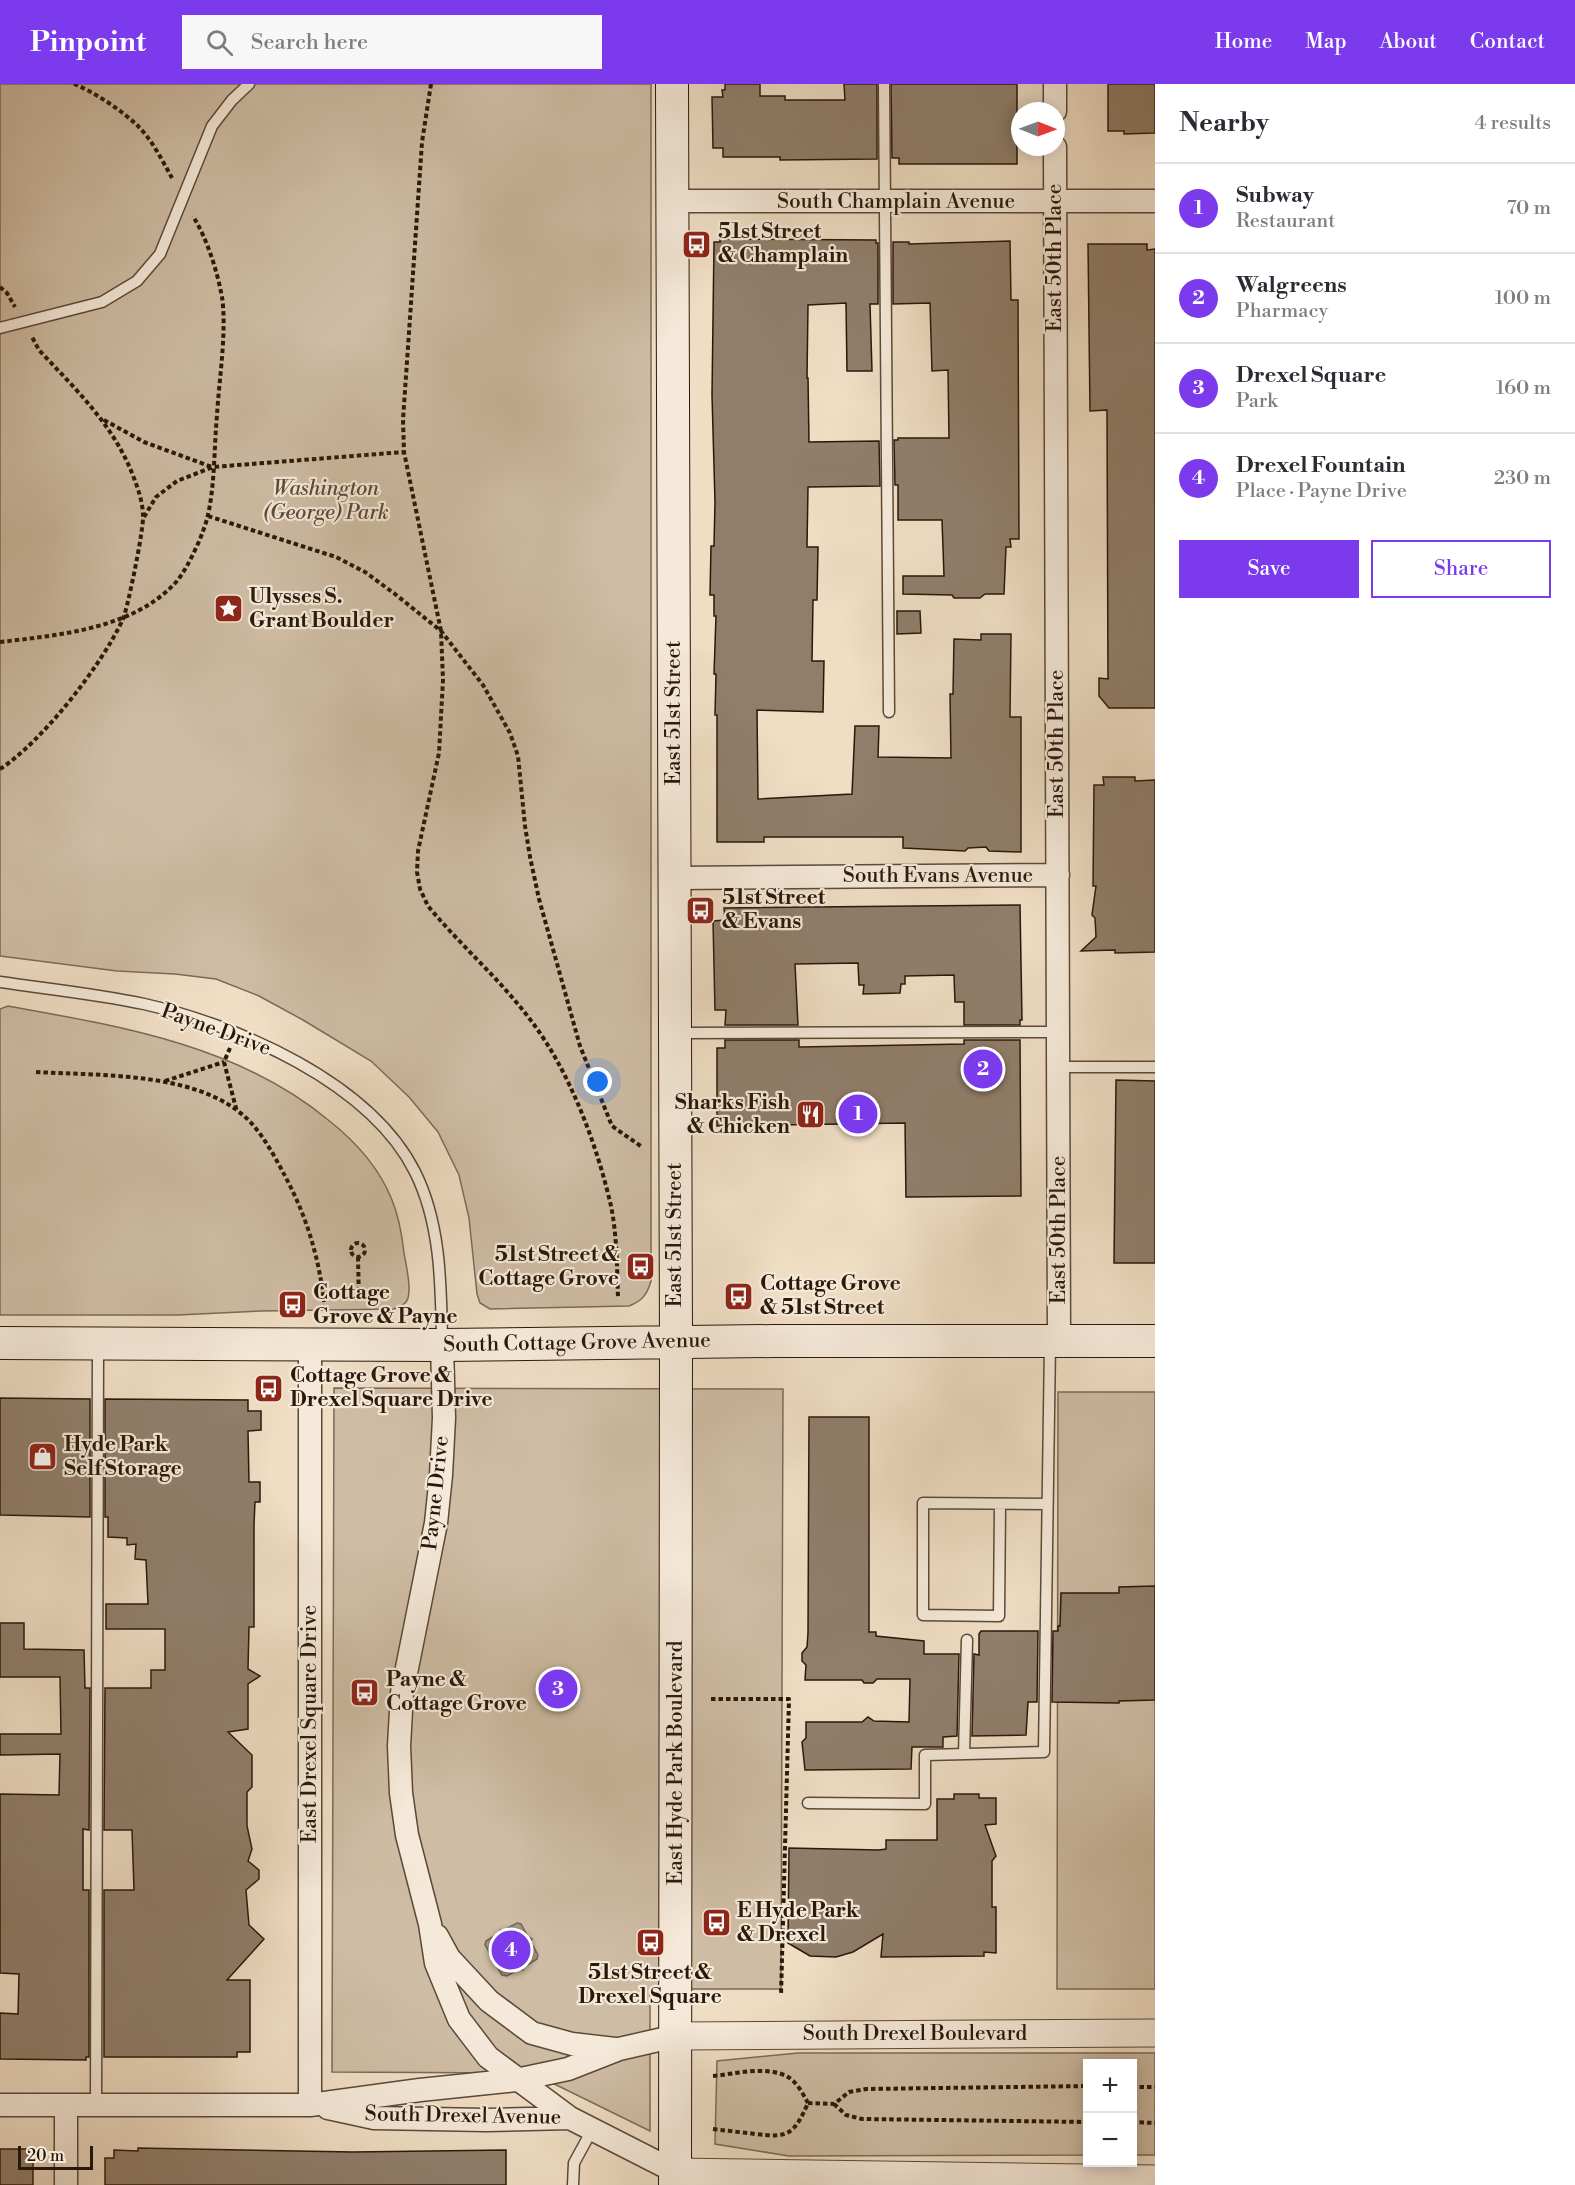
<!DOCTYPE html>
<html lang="en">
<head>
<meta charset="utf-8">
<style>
	:root { --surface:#fff; --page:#f7f7f7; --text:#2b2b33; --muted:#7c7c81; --line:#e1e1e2; --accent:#7c3aed }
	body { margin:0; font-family:"Libre Bodoni",serif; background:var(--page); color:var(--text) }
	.controls { position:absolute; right:18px; bottom:18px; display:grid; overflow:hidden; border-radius:0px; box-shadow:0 3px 15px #0003 }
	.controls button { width:54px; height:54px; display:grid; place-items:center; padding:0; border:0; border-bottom:2px solid var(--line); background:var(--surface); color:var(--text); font:30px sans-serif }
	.compass { position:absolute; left:1011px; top:18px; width:54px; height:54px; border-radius:50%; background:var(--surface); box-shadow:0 3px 15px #0003; rotate:91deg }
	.scale { position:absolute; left:18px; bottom:15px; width:75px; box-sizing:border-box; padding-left:6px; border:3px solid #2a180a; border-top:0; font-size:16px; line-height:21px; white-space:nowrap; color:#2a180a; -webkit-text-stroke:4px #f5e9d9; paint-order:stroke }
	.you { position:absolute; left:598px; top:998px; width:21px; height:21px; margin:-15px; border:4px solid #fff; border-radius:50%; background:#1a73e8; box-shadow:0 0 0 9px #1a73e833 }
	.badge { display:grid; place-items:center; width:39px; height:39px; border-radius:50%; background:var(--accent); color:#fff; font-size:20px; font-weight:700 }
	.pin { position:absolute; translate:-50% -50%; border:3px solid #fff; box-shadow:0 2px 6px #0006 }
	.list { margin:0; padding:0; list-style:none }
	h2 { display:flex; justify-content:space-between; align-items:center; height:78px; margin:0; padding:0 24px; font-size:26px }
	h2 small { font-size:20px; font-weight:400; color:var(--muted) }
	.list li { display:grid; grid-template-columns:39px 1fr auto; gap:18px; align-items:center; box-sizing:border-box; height:90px; padding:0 24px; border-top:2px solid var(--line) }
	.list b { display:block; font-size:22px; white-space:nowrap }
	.list p { margin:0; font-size:20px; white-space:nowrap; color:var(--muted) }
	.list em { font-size:20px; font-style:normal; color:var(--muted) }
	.actions { display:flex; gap:12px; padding:18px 24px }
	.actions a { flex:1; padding:14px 0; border:2px solid var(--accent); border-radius:0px; text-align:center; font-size:21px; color:var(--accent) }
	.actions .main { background:var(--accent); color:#fff }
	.icon { flex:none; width:33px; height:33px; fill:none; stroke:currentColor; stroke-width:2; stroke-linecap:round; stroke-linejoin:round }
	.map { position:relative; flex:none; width:1155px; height:2101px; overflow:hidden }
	header { display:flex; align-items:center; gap:36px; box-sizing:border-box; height:84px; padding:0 30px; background:var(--accent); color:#fff }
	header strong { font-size:28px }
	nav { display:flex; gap:33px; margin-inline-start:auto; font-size:21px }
	.search { width:420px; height:54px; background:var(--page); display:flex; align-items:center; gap:15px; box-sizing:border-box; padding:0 21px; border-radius:0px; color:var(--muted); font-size:22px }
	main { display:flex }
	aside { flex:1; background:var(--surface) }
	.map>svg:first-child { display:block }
	.green { fill:#cebca4; stroke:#7c6a57; stroke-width:1.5 }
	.water { fill:#ac9a85; stroke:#786654; stroke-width:1.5 }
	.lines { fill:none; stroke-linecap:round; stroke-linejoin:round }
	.shore { stroke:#6b5948; stroke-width:1.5 }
	.building { fill:#907e6b; stroke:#2a180a; stroke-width:1.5 }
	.service-casing { stroke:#5b4938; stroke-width:13 }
	.minor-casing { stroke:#5b4938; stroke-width:25 }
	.tertiary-casing { stroke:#5b4938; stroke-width:29 }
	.secondary-casing { stroke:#2a180a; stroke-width:34 }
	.path { stroke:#2a180a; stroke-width:4; stroke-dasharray:4.5 3; stroke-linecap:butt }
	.service { stroke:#f5e9d9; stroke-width:10 }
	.minor { stroke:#f5e9d9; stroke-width:22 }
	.tertiary { stroke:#f5e9d9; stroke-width:27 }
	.secondary { stroke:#f5e9d9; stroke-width:32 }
	.labels { text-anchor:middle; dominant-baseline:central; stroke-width:4.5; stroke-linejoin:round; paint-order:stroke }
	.street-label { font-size:21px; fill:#2a180a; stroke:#f5e9d9 }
	.poi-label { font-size:21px; font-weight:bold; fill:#2a180a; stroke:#f5e9d9; text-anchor:start }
	.park-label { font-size:21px; font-style:italic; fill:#5b4938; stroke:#f5e9d9 }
</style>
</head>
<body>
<header>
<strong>Pinpoint</strong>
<div class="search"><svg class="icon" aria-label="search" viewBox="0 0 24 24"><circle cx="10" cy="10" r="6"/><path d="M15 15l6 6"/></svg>Search here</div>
<nav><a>Home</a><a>Map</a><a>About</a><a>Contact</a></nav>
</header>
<main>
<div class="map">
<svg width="1155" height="2101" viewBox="0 0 1155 2101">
	<rect width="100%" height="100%" fill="#efddc4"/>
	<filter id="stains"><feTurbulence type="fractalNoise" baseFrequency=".00333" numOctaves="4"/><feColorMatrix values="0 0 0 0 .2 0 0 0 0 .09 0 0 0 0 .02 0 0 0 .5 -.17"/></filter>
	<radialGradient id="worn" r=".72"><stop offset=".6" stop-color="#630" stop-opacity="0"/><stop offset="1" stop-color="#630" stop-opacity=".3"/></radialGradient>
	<!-- green -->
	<path class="green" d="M 0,0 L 651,0 L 651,1197 C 647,1211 642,1217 629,1222 L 490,1225 L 480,1219 L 477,1210 L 469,1134 L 459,1091 L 438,1048 L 409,1013 L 371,977 L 303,936 L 259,912 L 216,895 L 175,890 L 117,887 L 0,872 Z
		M 8,922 C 119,942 237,961 327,1035 C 354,1056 379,1083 392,1116 C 399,1133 402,1151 404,1169 C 406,1181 413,1209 406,1218 C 403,1222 398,1223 394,1225 L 261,1227 L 178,1231 L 0,1231 L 0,925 Z
		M 334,1304 L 783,1305 L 781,1905 L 650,1905 L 650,2047 L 532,1989 L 332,1988 Z
		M 1058,1308 L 1155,1308 L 1155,1905 L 1057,1905 Z
		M 798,1969 L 1155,1969 L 1155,2071 L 1133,2071 L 1132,1980 L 1088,1980 L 1087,2071 L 789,2072 L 715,2060 L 717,1977 Z"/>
	<!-- water -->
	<path class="water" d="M 517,1839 L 521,1840 L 528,1853 L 532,1855 L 531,1858 L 538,1871 L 537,1875 L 524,1883 L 523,1886 L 519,1885 L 507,1892 L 502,1891 L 495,1879 L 492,1877 L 492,1873 L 485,1861 L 486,1857 L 499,1849 L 500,1846 L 504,1846 Z"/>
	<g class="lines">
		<!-- shore -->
		<path class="shore" d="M 515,1847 L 518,1848 L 530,1871 L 506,1884 L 498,1874 L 493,1861 Z"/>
	</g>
	<!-- building -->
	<path class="building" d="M 725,0 L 760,0 L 760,12 L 785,12 L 785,16 L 845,16 L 844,0 L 877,0 L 877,75 L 780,76 L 780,73 L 723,73 L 723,64 L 713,64 L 712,13 L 723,13 L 722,6 L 725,6 Z
		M 891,0 L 1017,0 L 1017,80 L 899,80 L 899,74 L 892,74 Z
		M 1108,0 L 1155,0 L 1155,49 L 1124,50 L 1124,47 L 1108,47 Z
		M 720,155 L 876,156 L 876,159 L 878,159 L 878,220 L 870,220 L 872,287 L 847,287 L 846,219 L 808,221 L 807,294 L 808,294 L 809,358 L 879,357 L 880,402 L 808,403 L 807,463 L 818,463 L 817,516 L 813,516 L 812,577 L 824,577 L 823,628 L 757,626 L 758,715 L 852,710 L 855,642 L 879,642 L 878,673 L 951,674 L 950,610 L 953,610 L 954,555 L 981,556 L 981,550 L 1011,550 L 1010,633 L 1021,633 L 1021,768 L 989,767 L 986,763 L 968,764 L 965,767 L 903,764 L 903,753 L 764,753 L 764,758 L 717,758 L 717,631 L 715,631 L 716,590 L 714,590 L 716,532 L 714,532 L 714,511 L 710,511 L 711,462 L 714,462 L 715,418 L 712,311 L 714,158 L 720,158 Z
		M 1010,157 L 1011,216 L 1018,216 L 1019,455 L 1010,455 L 1011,463 L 1006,463 L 1004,510 L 985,510 L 980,514 L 954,514 L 952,511 L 903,510 L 903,492 L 944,492 L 942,436 L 898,436 L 898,401 L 895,401 L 894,356 L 898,356 L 898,354 L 949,354 L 948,286 L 932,287 L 930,219 L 893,220 L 893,158 L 909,158 L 909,160 Z
		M 1088,160 L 1147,160 L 1147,166 L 1155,165 L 1155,624 L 1109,624 L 1099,612 L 1099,594 L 1108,595 L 1107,326 L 1090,327 Z
		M 897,527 L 920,527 L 921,549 L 897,550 Z
		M 1103,693 L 1135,693 L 1135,697 L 1155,696 L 1155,868 L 1115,869 L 1115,866 L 1081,867 L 1096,853 L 1095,834 L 1092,831 L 1096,802 L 1093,802 L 1094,701 L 1104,701 Z
		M 1020,821 L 1022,936 L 1020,936 L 1020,941 L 964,941 L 964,918 L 955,918 L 954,891 L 905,892 L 905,900 L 901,900 L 900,909 L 863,910 L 864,901 L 859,901 L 858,879 L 795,880 L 798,941 L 725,941 L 726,926 L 715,926 L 713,837 L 725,836 L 724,824 Z
		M 725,956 L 799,956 L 799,963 L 964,960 L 964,956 L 1020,956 L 1021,1112 L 906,1113 L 905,1039 L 717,1042 L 717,964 L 725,964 Z
		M 1116,996 L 1155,997 L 1155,1179 L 1114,1179 Z
		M 0,1314 L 90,1315 L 90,1433 L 0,1431 Z
		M 105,1315 L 248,1316 L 248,1327 L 261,1327 L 261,1346 L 248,1347 L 249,1398 L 260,1398 L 260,1418 L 255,1418 L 254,1440 L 254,1543 L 249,1543 L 248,1585 L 260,1592 L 248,1600 L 248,1645 L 228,1648 L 252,1671 L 252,1703 L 247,1708 L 247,1742 L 252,1765 L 248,1777 L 259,1786 L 259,1795 L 246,1806 L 249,1841 L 264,1855 L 227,1896 L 250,1896 L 250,1968 L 237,1968 L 237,1973 L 104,1973 L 104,1806 L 134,1806 L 132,1746 L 104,1746 L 105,1604 L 151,1604 L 151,1586 L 165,1586 L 165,1545 L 106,1545 L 106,1520 L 148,1520 L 146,1476 L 135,1475 L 136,1460 L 127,1461 L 127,1454 L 108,1453 L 108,1433 L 105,1433 Z
		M 809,1333 L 869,1333 L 869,1548 L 876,1548 L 876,1552 L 924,1557 L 924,1570 L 959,1570 L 957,1652 L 943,1653 L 943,1663 L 912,1663 L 911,1685 L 805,1686 L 802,1658 L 806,1654 L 806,1638 L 862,1638 L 868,1633 L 874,1637 L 909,1638 L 910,1595 L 877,1595 L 873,1599 L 864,1599 L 862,1596 L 805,1596 L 806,1581 L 802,1577 L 802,1569 L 807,1563 L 808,1549 Z
		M 1155,1502 L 1155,1616 L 1119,1617 L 1119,1619 L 1052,1618 L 1053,1547 L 1058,1547 L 1058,1542 L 1060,1542 L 1061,1509 L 1119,1509 L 1119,1503 Z
		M 0,1539 L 24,1539 L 24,1565 L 84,1566 L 85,1604 L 90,1604 L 89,1746 L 83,1745 L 83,1806 L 89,1806 L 89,1973 L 86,1973 L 86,1976 L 0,1975 L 0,1929 L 18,1930 L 19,1890 L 0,1889 L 0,1710 L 59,1711 L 60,1670 L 0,1671 L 0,1650 L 61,1650 L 60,1593 L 0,1593 Z
		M 981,1547 L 1038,1547 L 1037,1618 L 1028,1618 L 1026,1651 L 972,1652 L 974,1570 L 979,1571 L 979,1550 Z
		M 954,1710 L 979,1710 L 979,1714 L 996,1714 L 996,1740 L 985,1741 L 996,1772 L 992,1777 L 992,1823 L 996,1823 L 996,1869 L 984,1868 L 984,1872 L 881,1873 L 883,1850 L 853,1868 L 836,1873 L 810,1872 L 788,1859 L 789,1764 L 879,1766 L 886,1765 L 886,1756 L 937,1756 L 937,1715 L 954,1715 Z
		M 138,2064 L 353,2068 L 506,2066 L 506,2101 L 105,2101 L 105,2074 L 114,2074 L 114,2066 L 138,2067 Z
		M 0,2065 L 33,2065 L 33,2101 L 0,2101 Z"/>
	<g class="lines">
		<defs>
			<path id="service" d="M 884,0 L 889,628
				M 0,244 L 102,218 L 137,197 L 160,170 L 212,42 L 232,16 L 249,0
				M 0,898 C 48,905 97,910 144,920 C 237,941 370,998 415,1088 C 441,1140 441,1201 442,1257
				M 678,949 L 1058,948
				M 1058,983 L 1155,983
				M 1000,1420 L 999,1532 L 923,1531 L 923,1419 L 1047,1420
				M 964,1670 L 967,1556
				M 808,1719 L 925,1720 L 925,1671 L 1044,1668 L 1050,1260
				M 96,2021 L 98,1263
				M 573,2101 L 574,2079 L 592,2046"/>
			<path id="minor" d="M 1055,0 L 1055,27
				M 1055,63 L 1059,1257
				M 672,117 L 1155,117
				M 675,794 L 1058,791
				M 442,1261 L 444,1334 L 441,1391 L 436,1439 L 402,1609 L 399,1662 L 401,1709 L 407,1751 L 430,1840 L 436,1879 L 459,1935 L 488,1973 L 570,2034
				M 437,1852 L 449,1874 L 489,1917 L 532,1949 L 572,1960 L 615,1965
				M 0,2021 L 310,2021 L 420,2006 L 516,1996 L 568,1985 L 619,1965 L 676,1952
				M 66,2021 L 66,2101
				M 310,2021 L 310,1260
				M 328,2024 L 374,2034 L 486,2036 L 570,2034 L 676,2088"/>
			<path id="tertiary" d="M 676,1952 L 1155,1949
				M 676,2088 L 1155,2095"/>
			<path id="secondary" d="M 672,0 L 676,1258 L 675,2101
				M 0,1259 L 442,1261 L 774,1257 L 1155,1257"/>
		</defs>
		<!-- service casing -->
		<use href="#service" class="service-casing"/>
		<!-- minor casing -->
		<use href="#minor" class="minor-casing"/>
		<!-- tertiary casing -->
		<use href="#tertiary" class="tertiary-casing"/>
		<!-- secondary casing -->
		<use href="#secondary" class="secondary-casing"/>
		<!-- path -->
		<path class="path" d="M 74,0 C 96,9 121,26 138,42 C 152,56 162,76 172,94
			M 431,0 L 422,58 L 403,336 L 404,368 L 441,547 L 443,596 L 439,669 L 418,767 L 417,788 L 420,805 L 428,822 C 461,862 501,896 532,938 C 570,988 597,1061 611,1122 C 617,1151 617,1184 618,1214
			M 0,203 L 7,209 L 15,223
			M 104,336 L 144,358 L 212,383
			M 208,432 L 336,473 L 365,488 L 395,510 L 441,547 L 483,601 L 510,649 L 518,672 L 525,742 L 530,773 L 539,815 L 580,962 L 612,1042 L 642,1063
			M 144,433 L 156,413 L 177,397 L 213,383 L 404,368
			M 0,558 C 59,551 135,545 177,497 C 189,482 204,449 208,431 C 215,399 214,364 217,331 C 219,296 227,247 222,213 C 217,186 207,155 193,132
			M 0,685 C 42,658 102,581 123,535 C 128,523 144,444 143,432 C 143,421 139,407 135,397 C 116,343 77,307 39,266 L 32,253
			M 230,964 L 224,978 L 237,1028
			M 36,988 C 103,992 206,987 253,1041 C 266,1056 276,1075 285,1092 C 306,1131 319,1173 324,1218
			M 165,997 L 224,978
			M351 1166a7 7 0 1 1 14 0a7 7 0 1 1-14 0Z
			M 358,1173 L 359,1217
			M 711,1615 L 789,1615 L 781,1911
			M 713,1992 C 735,1990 767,1981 788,1993 C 797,1998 803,2010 808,2019
			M 1132,2003 L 1155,2003
			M 808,2019 L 834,2020 L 849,2008 L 866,2005 L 1088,2002
			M 834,2020 L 846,2031 L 862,2035 L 1088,2038
			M 1132,2038 L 1155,2039
			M 713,2045 C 727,2047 741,2048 755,2050 C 788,2054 794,2051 808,2019"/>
		<!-- service -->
		<use href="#service" class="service"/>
		<!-- minor -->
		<use href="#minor" class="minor"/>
		<!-- tertiary -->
		<use href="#tertiary" class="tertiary"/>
		<!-- secondary -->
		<use href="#secondary" class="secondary"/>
	</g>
	<!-- icons -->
	<defs>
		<symbol id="bus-square" viewBox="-11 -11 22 22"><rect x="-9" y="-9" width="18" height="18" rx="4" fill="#8f2418" stroke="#f5e9d9"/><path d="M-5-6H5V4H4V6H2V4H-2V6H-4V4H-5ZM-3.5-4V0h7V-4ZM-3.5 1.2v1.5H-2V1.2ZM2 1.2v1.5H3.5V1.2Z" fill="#fff"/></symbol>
		<symbol id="sight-square" viewBox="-11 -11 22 22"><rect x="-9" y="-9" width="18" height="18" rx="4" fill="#8f2418" stroke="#f5e9d9"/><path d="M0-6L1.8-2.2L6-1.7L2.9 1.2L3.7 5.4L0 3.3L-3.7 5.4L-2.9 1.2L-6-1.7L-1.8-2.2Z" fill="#fff"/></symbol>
		<symbol id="restaurant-square" viewBox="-11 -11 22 22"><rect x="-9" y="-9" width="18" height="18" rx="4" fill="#8f2418" stroke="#f5e9d9"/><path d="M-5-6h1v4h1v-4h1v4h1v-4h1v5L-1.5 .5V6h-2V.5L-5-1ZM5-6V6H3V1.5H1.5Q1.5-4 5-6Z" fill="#fff"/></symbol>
		<symbol id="shop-square" viewBox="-11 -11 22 22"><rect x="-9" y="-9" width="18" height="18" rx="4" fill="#8f2418" stroke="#f5e9d9"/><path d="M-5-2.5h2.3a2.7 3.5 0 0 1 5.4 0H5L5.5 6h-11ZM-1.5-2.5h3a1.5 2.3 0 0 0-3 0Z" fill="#fff"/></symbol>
	</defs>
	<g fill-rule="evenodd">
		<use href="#bus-square" x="680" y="144" width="33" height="33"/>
		<use href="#sight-square" x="212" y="508" width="33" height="33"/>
		<use href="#bus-square" x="684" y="810" width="33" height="33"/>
		<use href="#restaurant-square" x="794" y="1014" width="33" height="33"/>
		<use href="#bus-square" x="624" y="1166" width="33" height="33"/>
		<use href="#bus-square" x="722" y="1196" width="33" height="33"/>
		<use href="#bus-square" x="276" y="1204" width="33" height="33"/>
		<use href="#bus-square" x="252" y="1288" width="33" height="33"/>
		<use href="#shop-square" x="26" y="1356" width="33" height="33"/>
		<use href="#bus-square" x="348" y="1592" width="33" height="33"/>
		<use href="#bus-square" x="700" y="1822" width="33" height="33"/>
		<use href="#bus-square" x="634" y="1842" width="33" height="33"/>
	</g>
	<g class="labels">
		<!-- street labels -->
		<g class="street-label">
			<text x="896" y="118">South Champlain Avenue</text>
			<text transform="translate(1055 174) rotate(-90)">East 50th Place</text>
			<text transform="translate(674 629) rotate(-90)">East 51st Street</text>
			<text transform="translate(1057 660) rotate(-90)">East 50th Place</text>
			<text x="938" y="792">South Evans Avenue</text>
			<text transform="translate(216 946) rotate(20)">Payne Drive</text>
			<text transform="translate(1059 1146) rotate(-90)">East 50th Place</text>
			<text transform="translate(675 1151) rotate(-90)">East 51st Street</text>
			<text transform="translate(577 1259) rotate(-1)">South Cottage Grove Avenue</text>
			<text transform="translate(436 1409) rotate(-84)">Payne Drive</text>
			<text transform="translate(310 1640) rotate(-90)">East Drexel Square Drive</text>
			<text transform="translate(676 1679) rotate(-90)">East Hyde Park Boulevard</text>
			<text x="915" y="1950">South Drexel Boulevard</text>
			<text transform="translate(463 2032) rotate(1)">South Drexel Avenue</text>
		</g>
		<!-- poi labels -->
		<g class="poi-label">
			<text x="718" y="148">51st Street<tspan x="718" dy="24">&amp; Champlain</tspan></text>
			<text x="249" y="513">Ulysses S.<tspan x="249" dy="24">Grant Boulder</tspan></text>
			<text x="722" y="814">51st Street<tspan x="722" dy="24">&amp; Evans</tspan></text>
			<text x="790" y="1019" text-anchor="end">Sharks Fish<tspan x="790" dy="24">&amp; Chicken</tspan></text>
			<text x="619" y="1171" text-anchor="end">51st Street &amp;<tspan x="619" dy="24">Cottage Grove</tspan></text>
			<text x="760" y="1200">Cottage Grove<tspan x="760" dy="24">&amp; 51st Street</tspan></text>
			<text x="313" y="1209">Cottage<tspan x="313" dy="24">Grove &amp; Payne</tspan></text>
			<text x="290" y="1292">Cottage Grove &amp;<tspan x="290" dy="24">Drexel Square Drive</tspan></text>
			<text x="64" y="1361">Hyde Park<tspan x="64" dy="24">Self Storage</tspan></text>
			<text x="386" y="1596">Payne &amp;<tspan x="386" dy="24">Cottage Grove</tspan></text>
			<text x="737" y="1827">E Hyde Park<tspan x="737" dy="24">&amp; Drexel</tspan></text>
			<text x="650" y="1889" text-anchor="middle">51st Street &amp;<tspan x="650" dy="24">Drexel Square</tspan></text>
		</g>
		<!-- park labels -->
		<g class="park-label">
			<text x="326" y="405">Washington<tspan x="326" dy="24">(George) Park</tspan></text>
		</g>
	</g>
	<rect width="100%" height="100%" filter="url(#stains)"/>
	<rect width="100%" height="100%" fill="url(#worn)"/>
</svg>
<div class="controls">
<button>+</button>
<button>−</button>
</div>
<svg class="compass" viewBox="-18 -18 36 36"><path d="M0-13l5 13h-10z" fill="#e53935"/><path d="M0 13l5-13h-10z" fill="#7c7c81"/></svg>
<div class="scale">20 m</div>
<div class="you"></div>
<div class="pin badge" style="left:858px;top:1030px">1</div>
<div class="pin badge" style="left:983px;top:985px">2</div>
<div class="pin badge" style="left:558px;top:1605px">3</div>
<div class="pin badge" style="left:511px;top:1866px">4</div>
</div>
<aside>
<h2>Nearby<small>4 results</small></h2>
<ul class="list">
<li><span class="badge">1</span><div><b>Subway</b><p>Restaurant</p></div><em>70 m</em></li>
<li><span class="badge">2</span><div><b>Walgreens</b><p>Pharmacy</p></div><em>100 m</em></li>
<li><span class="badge">3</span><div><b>Drexel Square</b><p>Park</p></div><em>160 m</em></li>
<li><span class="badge">4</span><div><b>Drexel Fountain</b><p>Place · Payne Drive</p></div><em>230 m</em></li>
</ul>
<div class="actions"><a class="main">Save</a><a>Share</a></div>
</aside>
</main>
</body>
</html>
